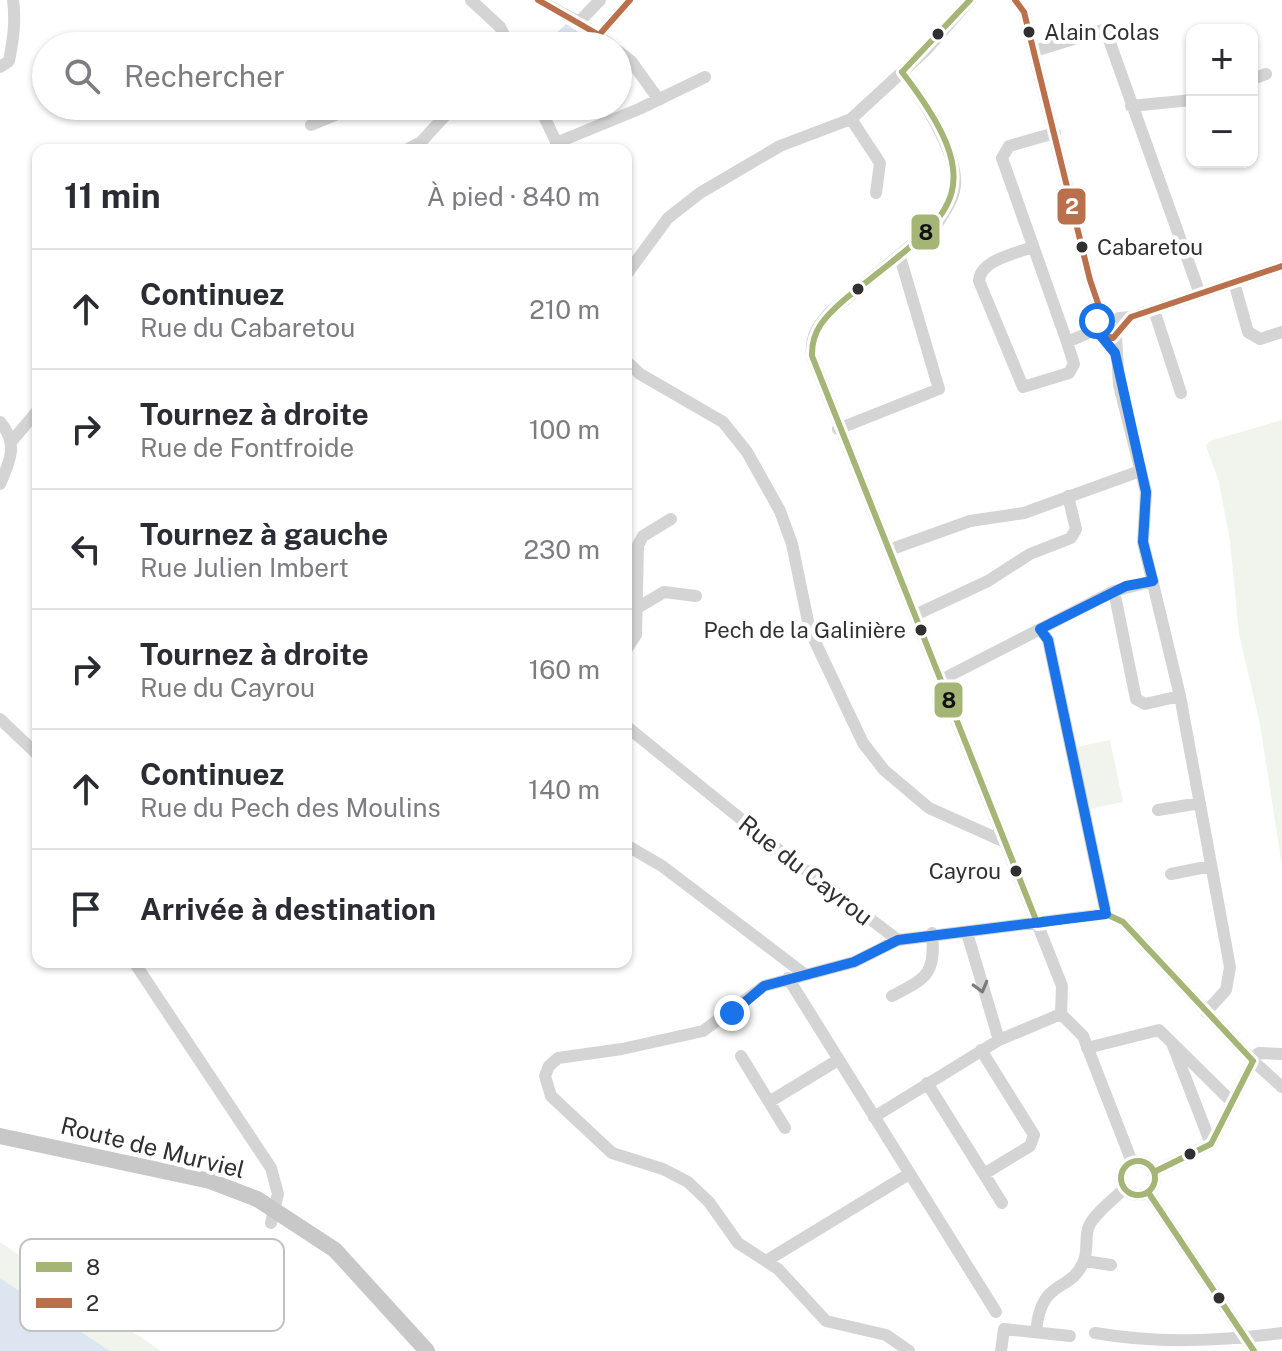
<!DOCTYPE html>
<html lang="fr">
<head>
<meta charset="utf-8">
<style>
	:root { --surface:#fff; --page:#f2f2f3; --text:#2b2b33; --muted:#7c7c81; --line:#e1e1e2 }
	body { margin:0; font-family:"Public Sans",sans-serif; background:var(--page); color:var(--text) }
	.controls { position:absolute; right:24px; top:24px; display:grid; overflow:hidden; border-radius:16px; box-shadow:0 2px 6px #0004 }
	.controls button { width:72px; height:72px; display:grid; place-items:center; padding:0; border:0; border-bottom:2px solid var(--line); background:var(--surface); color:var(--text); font:40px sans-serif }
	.stop { position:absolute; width:24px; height:24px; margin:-18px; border:6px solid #1a73e8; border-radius:50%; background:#fff }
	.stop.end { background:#1a73e8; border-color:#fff; box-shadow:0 2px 8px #0008 }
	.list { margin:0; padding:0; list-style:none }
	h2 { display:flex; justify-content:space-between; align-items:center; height:104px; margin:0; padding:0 32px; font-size:34px }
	h2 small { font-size:26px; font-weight:400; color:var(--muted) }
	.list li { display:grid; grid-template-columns:52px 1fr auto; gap:24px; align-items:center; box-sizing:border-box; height:120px; padding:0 32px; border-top:2px solid var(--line) }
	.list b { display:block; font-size:30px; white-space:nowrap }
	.list p { margin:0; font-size:26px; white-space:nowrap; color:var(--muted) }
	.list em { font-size:26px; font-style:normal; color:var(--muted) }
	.icon { flex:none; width:44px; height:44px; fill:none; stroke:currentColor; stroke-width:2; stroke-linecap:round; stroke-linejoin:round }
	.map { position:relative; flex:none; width:1282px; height:1351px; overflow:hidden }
	.search { position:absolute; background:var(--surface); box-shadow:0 2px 6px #0004; left:32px; top:32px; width:600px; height:88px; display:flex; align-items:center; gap:20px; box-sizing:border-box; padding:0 28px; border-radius:44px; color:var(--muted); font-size:30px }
	.panel { position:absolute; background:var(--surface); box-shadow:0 2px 6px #0004; left:32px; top:144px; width:600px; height:824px; border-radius:16px }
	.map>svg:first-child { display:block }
	.green { fill:#f0f4ed }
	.water { fill:#dce5f0 }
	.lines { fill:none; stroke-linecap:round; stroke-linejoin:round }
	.minor { stroke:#d4d4d4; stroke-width:12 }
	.major { stroke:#c8c8c8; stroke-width:16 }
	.bus-1-casing { stroke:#fff; stroke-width:12 }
	.bus-2-casing { stroke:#fff; stroke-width:12 }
	.bus-1 { stroke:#a4b576; stroke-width:6 }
	.bus-2 { stroke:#b9704b; stroke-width:6 }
	.oneway { stroke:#7a7a7a }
	.route { stroke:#1a73e8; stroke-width:10 }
	.bus-dot { fill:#303030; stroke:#fff; stroke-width:3 }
	.labels { text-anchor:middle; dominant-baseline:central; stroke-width:8; stroke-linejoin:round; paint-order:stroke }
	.bus-label { font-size:22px; fill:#303030; stroke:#fff; text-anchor:start }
	.street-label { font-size:24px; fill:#303030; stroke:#fff }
	.key { fill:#fff; stroke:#c1c1c1; stroke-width:2 }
	.key-label { font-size:22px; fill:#303030 }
	.line-badge { stroke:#fff; stroke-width:3 }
	.badge-label { font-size:22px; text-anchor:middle; font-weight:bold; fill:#fff }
	.pale-badge-label { font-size:22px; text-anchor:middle; font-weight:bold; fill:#111 }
</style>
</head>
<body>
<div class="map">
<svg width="1282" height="1351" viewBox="0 0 1282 1351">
	<rect width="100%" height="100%" fill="#fff"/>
	<!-- green -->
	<path class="green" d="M 1282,420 L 1282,866 L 1260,724 L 1239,634 L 1230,541 L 1219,482 L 1206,446 L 1210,441 Z
		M 1110,740 L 1123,802 L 1089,809 L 1076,747 Z
		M 0,1242 L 161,1351 L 110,1351 L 0,1278 Z"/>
	<!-- water -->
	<path class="water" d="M 566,24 L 595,43 L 591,46 L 543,46 Z
		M 0,1278 L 110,1351 L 0,1351 Z"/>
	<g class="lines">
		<!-- minor -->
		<path class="minor" d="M 471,0 L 500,27 L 510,46
			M 538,0 L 579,22 L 612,46
			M 1015,0 L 1024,12 L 1090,280 L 1102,315
			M 579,22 L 600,0
			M 599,35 L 630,0
			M 1041,49 L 1103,30 L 1108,37 L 1200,294
			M 618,51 L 631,61 L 659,100
			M 0,67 L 9,61 C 13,40 16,22 13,0
			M 902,72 C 921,95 958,154 955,185 C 954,199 944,213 937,224 L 829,313 C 817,327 810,337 812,356 L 1062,986 L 1061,1014 L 1083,1036 L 1132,1162
			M 1252,79 L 1266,74
			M 539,106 L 560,150
			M 1131,106 L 1192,100
			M 851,119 L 880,163 L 876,193
			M 311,125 L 357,106
			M 1055,133 L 1009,146 L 1002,158 L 1067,342 L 1086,334 L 1096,325
			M 556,143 L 639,109 L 705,77
			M 406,150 L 421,142 L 454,106
			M 1032,247 C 1015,254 980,260 979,281 L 1023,387 L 1069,373 L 1074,364 L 1067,342
			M 626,275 L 668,218 L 700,193 L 780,146 L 851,119 L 926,50 L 970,0
			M 1234,282 L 1248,332 L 1260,339 L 1282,332
			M 1154,310 L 1181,393
			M 1119,318 L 1131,317 L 1282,266
			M 1097,320 L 1099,334 L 1110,338 L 1131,317
			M 1116,336 L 1119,385 L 1146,492 L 1143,542 L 1180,696 L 1230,967 L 1226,990 L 1206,1012
			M 626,361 L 640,374 L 723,422 L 747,452 L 780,511 L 792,544 L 810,631 L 863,743 L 884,770 L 929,808 L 1005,842
			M 0,422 C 19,444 10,461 0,484
			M 838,429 L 939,389 L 900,257
			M 12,441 L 38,410
			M 889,550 L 970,521 L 1024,513 L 1140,471
			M 1114,591 L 1136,699 L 1145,704 L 1180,696
			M 637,608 L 664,592 L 696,596
			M 915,615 L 988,581 L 1030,554 L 1071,538 L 1076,529 L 1068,496
			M 1040,629 L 1048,640 L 1106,914
			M 626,650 L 636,635 L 638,545 L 643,536 L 671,519
			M 941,680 L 1114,591 L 1153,581
			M 0,719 L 38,755
			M 626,726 L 779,850 L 898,940 L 1106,914
			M 1158,810 L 1200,803
			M 626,845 L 662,866 L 803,973
			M 1171,874 L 1211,866
			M 1106,914 L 1123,922 L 1253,1061 L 1282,1087
			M 967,933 L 999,1040
			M 898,940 L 854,962 L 764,986 L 703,1031 L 622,1049 L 558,1058 L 549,1066 L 545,1076 L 551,1096 L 612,1153 L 663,1169 L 688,1182 L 709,1202 L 738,1243 L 778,1269 L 826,1321 L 886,1335 L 909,1351
			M 134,962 L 271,1168 L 278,1194 L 271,1223
			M 788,978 L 996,1312
			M 892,996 C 926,978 936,975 932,933
			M 1172,1043 L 1211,1144
			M 1087,1048 L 1159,1030 L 1232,1102
			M 981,1050 L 1034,1135 L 1030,1146 L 984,1174
			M 741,1056 L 785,1128
			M 1251,1059 L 1259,1053 L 1282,1054
			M 927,1083 L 1002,1203
			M 769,1102 L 838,1060
			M 874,1117 L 999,1040 L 1061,1014
			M1121 1178a17 17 0 1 1 34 0a17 17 0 1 1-34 0Z
			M 1154,1172 L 1211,1144 L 1253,1061
			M 1148,1192 L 1254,1351
			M 766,1261 L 909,1174
			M 1085,1261 L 1111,1265
			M 1036,1332 C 1041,1277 1069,1294 1083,1263 C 1089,1252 1084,1237 1089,1226 C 1095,1213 1114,1199 1124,1189
			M 1095,1333 C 1159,1344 1218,1341 1282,1333
			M 1001,1351 L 1004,1329 L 1070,1336"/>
		<!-- major -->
		<path class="major" d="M 0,1136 L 210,1181 L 257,1199 L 335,1250 L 427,1351"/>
		<defs>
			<path id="bus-1" d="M 902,72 C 1000,199 946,217 844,300 C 826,316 811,330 812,356 L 1038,925
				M 902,72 L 970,0
				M 1106,914 L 1123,922 L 1253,1061
				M 1038,925 L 1106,914
				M1121 1178a17 17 0 1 1 34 0a17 17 0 1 1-34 0Z
				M 1154,1172 L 1211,1144 L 1253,1061
				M 1148,1192 L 1254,1351"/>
			<path id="bus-2" d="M 538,0 L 599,35 L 630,0
				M 1015,0 L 1024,12 L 1090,280 L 1102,315 L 1096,325 L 1099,334 L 1113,338 L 1131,317 L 1282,266"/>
		</defs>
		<!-- bus-1 casing -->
		<use href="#bus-1" class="bus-1-casing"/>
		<!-- bus-2 casing -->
		<use href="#bus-2" class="bus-2-casing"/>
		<!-- bus-1 -->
		<use href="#bus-1" class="bus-1"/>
		<!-- bus-2 -->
		<use href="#bus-2" class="bus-2"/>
	</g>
	<!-- one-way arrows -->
	<defs><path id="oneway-chevron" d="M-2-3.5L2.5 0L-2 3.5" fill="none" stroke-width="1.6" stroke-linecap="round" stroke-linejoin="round" transform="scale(2)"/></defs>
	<use class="oneway" href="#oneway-chevron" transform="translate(981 987) rotate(75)"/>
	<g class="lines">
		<!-- route -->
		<path class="route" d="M 732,1013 L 764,986 L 854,962 L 898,940 L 1106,914 L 1048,640 L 1040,629 L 1126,586 L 1153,581 L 1143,542 L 1146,492 L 1115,353 L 1097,331 L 1097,321"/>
	</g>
	<!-- markers -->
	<g class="bus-dot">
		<circle cx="1029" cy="32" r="7"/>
		<circle cx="938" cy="34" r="7"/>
		<circle cx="1082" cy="247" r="7"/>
		<circle cx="858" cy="289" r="7"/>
		<circle cx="921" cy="630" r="7"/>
		<circle cx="1016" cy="871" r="7"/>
		<circle cx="1190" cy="1154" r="7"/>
		<circle cx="1219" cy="1298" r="7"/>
	</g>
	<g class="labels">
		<!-- bus labels -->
		<g class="bus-label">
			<text x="1044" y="32">Alain Colas</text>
			<text x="1097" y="247">Cabaretou</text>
			<text x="906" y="630" text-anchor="end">Pech de la Galinière</text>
			<text x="1001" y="871" text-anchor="end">Cayrou</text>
		</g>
		<!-- street labels -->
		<g class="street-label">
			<text transform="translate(806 870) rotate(38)">Rue du Cayrou</text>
			<text transform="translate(153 1147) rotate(14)">Route de Murviel</text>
		</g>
	</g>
	<!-- legend -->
	<rect x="20" y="1239" width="264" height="92" rx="12" class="key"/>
	<rect x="36" y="1262" width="36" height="10" fill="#a4b576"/>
	<rect x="36" y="1298" width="36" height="10" fill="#b9704b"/>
	<g class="key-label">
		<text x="86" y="1275">8</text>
		<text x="86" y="1311">2</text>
	</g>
	<g class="line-badge">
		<rect x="1056" y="187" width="31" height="39" rx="8" fill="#b9704b"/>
		<rect x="910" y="213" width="31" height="38" rx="8" fill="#a4b576"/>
		<rect x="933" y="681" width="31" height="38" rx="8" fill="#a4b576"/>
	</g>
	<g class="badge-label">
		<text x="1072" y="214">2</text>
	</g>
	<g class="pale-badge-label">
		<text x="926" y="240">8</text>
		<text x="949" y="708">8</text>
	</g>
</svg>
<div class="controls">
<button>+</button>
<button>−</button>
</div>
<div class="stop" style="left:1097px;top:321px"></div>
<div class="stop end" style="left:732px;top:1013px"></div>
<div class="search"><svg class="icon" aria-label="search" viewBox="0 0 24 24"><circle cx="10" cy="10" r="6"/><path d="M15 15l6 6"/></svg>Rechercher</div>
<section class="panel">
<h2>11 min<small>À pied · 840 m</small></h2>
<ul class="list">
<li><svg class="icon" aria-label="ahead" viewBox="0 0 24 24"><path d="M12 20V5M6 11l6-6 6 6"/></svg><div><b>Continuez</b><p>Rue du Cabaretou</p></div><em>210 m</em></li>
<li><svg class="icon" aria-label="right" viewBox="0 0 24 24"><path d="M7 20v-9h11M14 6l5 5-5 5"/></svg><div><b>Tournez à droite</b><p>Rue de Fontfroide</p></div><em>100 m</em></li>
<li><svg class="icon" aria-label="left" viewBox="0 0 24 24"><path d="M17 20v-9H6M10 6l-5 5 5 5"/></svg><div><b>Tournez à gauche</b><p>Rue Julien Imbert</p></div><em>230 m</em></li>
<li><svg class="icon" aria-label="right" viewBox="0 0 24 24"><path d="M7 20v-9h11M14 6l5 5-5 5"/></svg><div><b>Tournez à droite</b><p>Rue du Cayrou</p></div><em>160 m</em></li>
<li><svg class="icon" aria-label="ahead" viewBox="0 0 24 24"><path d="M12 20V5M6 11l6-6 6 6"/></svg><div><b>Continuez</b><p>Rue du Pech des Moulins</p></div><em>140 m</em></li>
<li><svg class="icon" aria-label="arrive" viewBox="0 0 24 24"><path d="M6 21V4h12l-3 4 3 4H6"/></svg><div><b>Arrivée à destination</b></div></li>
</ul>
</section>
</div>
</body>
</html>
